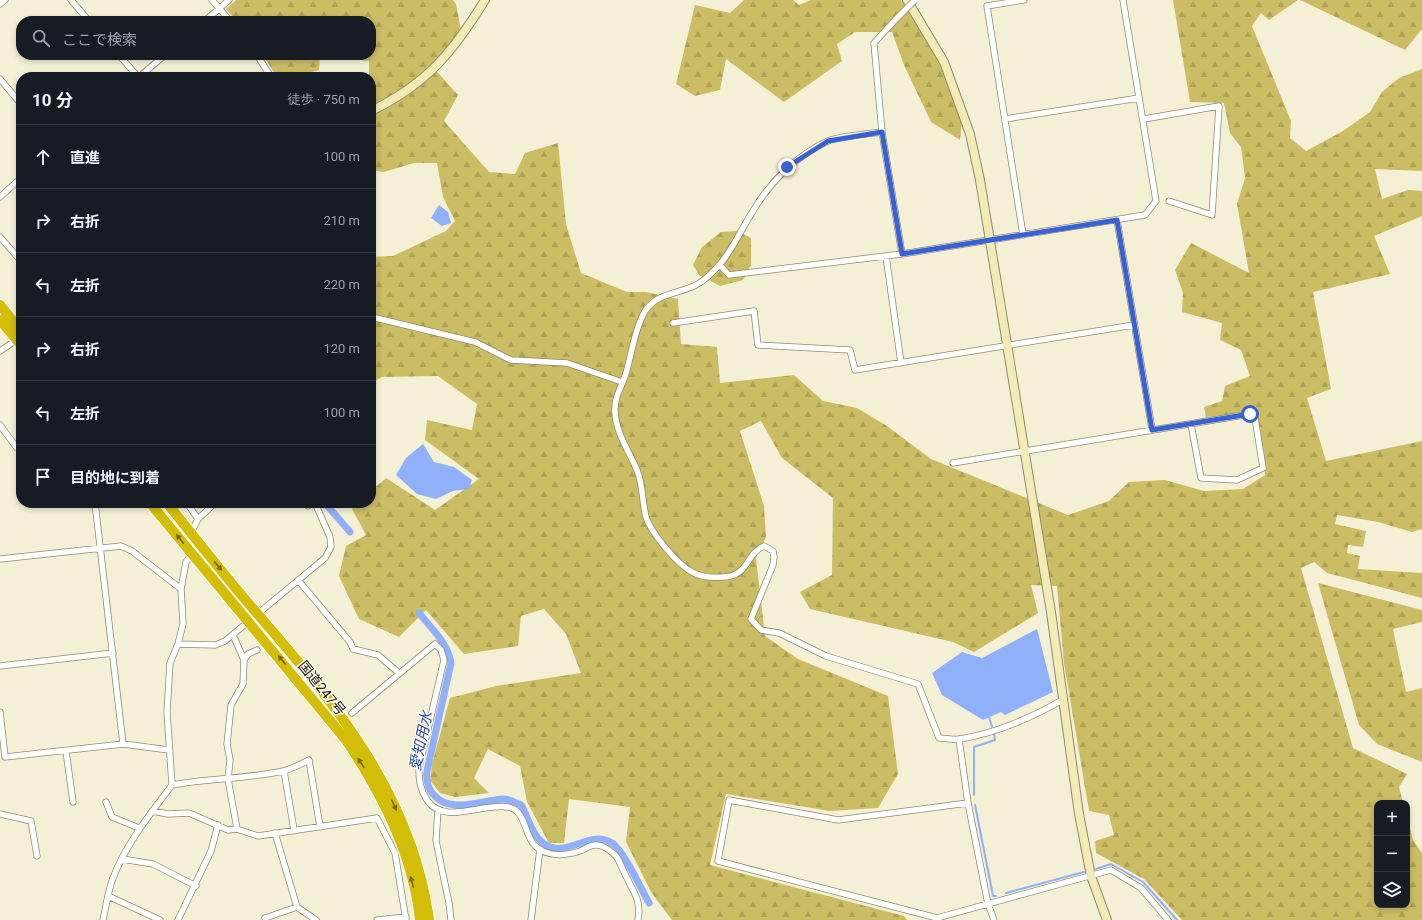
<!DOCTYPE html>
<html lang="ja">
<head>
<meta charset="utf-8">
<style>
	:root { --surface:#171b24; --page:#242831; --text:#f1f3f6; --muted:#9ea1a6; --line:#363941 }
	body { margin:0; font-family:Roboto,"Noto Sans JP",sans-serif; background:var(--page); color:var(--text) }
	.controls { position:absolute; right:12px; bottom:12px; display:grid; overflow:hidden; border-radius:8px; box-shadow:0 2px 6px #0003 }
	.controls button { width:36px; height:36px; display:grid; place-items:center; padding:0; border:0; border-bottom:1px solid var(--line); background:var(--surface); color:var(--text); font:20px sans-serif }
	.stop { position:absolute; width:12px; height:12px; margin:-9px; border:3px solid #3a61d2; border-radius:50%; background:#fff }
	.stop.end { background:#3a61d2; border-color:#fff; box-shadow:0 1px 4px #0008 }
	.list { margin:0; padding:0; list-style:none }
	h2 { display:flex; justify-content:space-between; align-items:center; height:52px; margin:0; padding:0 16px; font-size:17px }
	h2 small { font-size:13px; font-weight:400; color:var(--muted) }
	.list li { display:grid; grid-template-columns:26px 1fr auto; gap:12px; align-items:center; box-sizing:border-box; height:64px; padding:0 16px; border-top:1px solid var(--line) }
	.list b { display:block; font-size:15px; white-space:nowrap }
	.list em { font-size:13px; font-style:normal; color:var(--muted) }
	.icon { flex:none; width:22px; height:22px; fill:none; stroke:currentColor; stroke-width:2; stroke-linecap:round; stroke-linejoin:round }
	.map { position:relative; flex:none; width:1422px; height:920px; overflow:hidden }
	.search { position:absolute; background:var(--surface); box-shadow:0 2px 6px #0003; left:16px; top:16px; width:360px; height:44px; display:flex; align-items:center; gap:10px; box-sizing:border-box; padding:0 14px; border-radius:16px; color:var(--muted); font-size:15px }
	.panel { position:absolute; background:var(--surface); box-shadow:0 2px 6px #0003; left:16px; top:72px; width:360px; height:436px; border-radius:16px }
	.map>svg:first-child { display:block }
	.forest { fill:url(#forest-firs) }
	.water { fill:#90b0fa }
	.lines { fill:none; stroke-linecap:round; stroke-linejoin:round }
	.stream { stroke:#90b0fa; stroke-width:2 }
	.canal { stroke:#90b0fa; stroke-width:7 }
	.street-casing { stroke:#8d8a72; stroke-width:7 }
	.secondary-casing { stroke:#8d8a72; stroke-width:10 }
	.highway-casing { stroke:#fff; stroke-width:12 }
	.street { stroke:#fff; stroke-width:5.5 }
	.secondary { stroke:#f2ebb5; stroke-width:8 }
	.highway { stroke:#d3bd07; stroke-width:10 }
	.street-bridge-casing { stroke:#8d8a72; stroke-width:7; stroke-linecap:butt }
	.street-bridge { stroke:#fff; stroke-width:5.5 }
	.oneway { fill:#75690a }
	.route { stroke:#3a61d2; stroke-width:5 }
	.labels { text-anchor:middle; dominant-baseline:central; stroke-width:3; stroke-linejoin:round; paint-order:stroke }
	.street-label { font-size:14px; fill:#17150c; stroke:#fefced }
	.water-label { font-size:15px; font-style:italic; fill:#29469b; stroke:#fefced }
</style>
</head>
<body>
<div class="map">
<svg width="1422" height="920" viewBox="0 0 1422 920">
	<defs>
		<pattern id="forest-firs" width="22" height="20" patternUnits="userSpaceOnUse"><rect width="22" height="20" fill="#cbbd63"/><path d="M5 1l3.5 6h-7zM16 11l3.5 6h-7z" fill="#aea255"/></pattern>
	</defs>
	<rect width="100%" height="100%" fill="#f3f0d6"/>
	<!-- forest -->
	<path class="forest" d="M 236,0 L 453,0 L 456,4 L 461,30 L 431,65 L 458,95 L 444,121 L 489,172 L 515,174 L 525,153 L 558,143 L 566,224 L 581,273 L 627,292 L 646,292 L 678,299 L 681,344 L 717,347 L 720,383 L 794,375 L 823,401 L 857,408 L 887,426 L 931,459 L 1068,515 L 1109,501 L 1129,482 L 1165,480 L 1204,491 L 1243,489 L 1265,475 L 1255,413 L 1206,417 L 1204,407 L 1222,401 L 1225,386 L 1250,376 L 1241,350 L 1220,340 L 1222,323 L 1182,312 L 1183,293 L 1175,270 L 1191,243 L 1249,273 L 1237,204 L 1245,178 L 1241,147 L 1230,133 L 1224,103 L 1190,102 L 1173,0 L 1298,0 L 1269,20 L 1261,13 L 1252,26 L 1291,121 L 1290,138 L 1306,151 L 1343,131 L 1370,112 L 1382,92 L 1399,78 L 1422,69 L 1422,171 L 1375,169 L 1382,199 L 1408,190 L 1422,191 L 1422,216 L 1374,236 L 1390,274 L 1313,292 L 1331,389 L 1307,398 L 1326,461 L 1422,441 L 1422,529 L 1412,532 L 1378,522 L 1337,515 L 1335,524 L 1366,531 L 1363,547 L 1348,545 L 1347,553 L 1360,556 L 1358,569 L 1422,573 L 1422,598 L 1327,573 L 1314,562 L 1301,568 L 1353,748 L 1407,774 L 1399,787 L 1403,803 L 1377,803 L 1377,905 L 1407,905 L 1407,818 L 1413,840 L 1422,853 L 1422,920 L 1182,920 L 1144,879 L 1096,853 L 1095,841 L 1114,835 L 1109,815 L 1089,811 L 1064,663 L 1057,586 L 1031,585 L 1038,613 L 974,652 L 953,642 L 810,609 L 800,592 L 832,575 L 833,498 L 782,458 L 761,421 L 740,431 L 764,506 L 766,537 L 756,558 L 765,636 L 798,659 L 888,696 L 898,774 L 878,808 L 830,811 L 726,794 L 710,865 L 904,916 L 907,920 L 672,920 L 651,892 L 626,842 L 630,807 L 569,799 L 564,843 L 549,843 L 527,802 L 520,766 L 488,749 L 474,778 L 489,793 L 455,797 L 440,793 L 430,780 L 432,764 L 450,698 L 496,686 L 581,673 L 566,634 L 544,609 L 521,616 L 518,646 L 464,654 L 426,610 L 399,637 L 359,619 L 339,576 L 346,546 L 366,535 L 352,509 L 358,503 L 371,503 L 371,491 L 386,478 L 435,510 L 479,479 L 425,440 L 427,420 L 472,430 L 477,404 L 438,376 L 382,377 L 371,383 L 371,300 L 374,292 L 371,289 L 371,257 L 393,256 L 446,231 L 455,221 L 443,197 L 437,163 L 414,163 L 384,172 L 371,170 L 371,77 L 369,77 L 369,61 L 321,55 L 371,55 L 371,21 L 237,21 L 226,9 Z
		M 744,0 L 793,0 L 799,5 L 811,0 L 901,0 L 936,55 L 962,122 L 960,140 L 931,122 L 904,65 L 892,32 L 855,32 L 837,44 L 842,61 L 784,102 L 726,59 L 720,90 L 695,96 L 676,84 L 695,5 L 730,13 Z
		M 1300,0 L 1422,0 L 1422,29 L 1405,50 Z
		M 263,55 L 320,55 L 319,70 L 291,77 L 277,77 Z
		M 737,231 L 751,238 L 751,265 L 743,280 L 720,286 L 699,275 L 693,265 L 702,247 L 721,232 Z
		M 1318,583 L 1422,610 L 1422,622 L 1393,629 L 1406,692 L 1422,688 L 1422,762 L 1377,744 L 1359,725 Z"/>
	<!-- water -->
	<path class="water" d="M 439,205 L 448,212 L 451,223 L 442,226 L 431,218 Z
		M 423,444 L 434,462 L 454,467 L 472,480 L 469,489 L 453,491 L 436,499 L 417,494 L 396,475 L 406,458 Z
		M 1037,629 L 1053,692 L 1005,715 L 1001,712 L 983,720 L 942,695 L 932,673 L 962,652 L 982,658 Z"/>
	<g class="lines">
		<!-- stream -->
		<path class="stream" d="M 989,717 L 992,727
			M 974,795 L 974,747 L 995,740 L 994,734
			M 975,805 L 993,896 L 996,896
			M 1096,869 L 1111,864 L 1143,882 L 1177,920
			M 1006,893 L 1084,872"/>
		<!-- canal -->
		<path class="canal" d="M 364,77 L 365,76
			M 325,503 L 350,532
			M 419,613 C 431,628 448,643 451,663 L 427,771 C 426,780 427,787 433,794 C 450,815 481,800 504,799 C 509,799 516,803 521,805 C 527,814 530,829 538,838 C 561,866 588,827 612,843 C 624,851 641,889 649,903"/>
		<defs>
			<path id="street" d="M 71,0 L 89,21
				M 212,0 L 230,21
				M 0,4 L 5,0
				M 896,19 L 874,43 L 882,132 L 902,254
				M 205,21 L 229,0
				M 119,55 L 138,77
				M 257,55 L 271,77
				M 139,77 L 165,55
				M 0,79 L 21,104
				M 1005,119 L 1139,98
				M 1144,119 L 1219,106 L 1212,215 L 1169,201
				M 882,132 C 868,134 840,136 828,141 C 797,155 770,182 753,211 C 743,226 732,251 720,264 C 714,271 703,282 694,286 C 676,294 654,294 644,313 C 634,331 632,353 626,373 C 622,387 614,396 615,412 C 616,433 629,451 637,470 C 643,485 642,501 646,517 C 651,533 677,564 692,572 C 701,577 712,578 722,577 C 749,577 746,553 764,546 L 773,551 L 774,557 L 773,565 L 751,619 L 761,630 L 779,633 L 826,656 L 918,684 L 939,738 C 946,738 954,740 960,739 C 996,733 1033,717 1064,699
				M 0,197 L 21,178
				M 1117,220 L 1152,429
				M 1023,235 L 987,6 L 1024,0
				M 0,237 L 21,261
				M 886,256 L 901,363
				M 720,265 L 729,275 L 902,254 L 1145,215 L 1156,201 L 1123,0
				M 371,319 L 376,318 L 475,342 L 511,360 L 567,363 L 622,382
				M 673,323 L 754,311 L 758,345 L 850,350 L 855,370 L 1134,325
				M 0,351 L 21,337
				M 0,425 L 17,448 L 21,449
				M 953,463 L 1250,414 L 1255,418 L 1263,468 L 1237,480 L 1201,478 L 1191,424
				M 95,503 L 123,744
				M 187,503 L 198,519
				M 307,503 L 308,506 L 312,503
				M 191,533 L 198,519 L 215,503
				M 0,559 L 121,546 L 132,551 L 181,589
				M 298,580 L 350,642 L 353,649 L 378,655 L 399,673
				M 233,635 L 244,660
				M 178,644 L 215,645 L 225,641 L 325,558 L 331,547 L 330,537 L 315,503
				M 0,666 L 113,653
				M 0,712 L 5,757
				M 352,713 L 435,644 L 441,650 L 444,660 L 419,768 C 419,781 420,789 427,800 C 444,826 484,802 508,807 C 528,811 523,839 539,849 C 552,857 568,855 580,851 C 585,849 590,845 595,845 C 602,844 611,851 616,856 C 620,861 623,871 627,878 C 635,895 641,900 638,920
				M 959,739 L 968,803 L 988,904 L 994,920
				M 66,751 L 73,802
				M 5,757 L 123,744 L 169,750
				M 284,771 L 294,830
				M 172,785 L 167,712 L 170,663 L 178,644 L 183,624 L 181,589 L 186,562 L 192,554
				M 106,802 L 112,817 L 139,828
				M 968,803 L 838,820 L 729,800 L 718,861 L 937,918 L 1111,870 L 1141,888 L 1168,920
				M 438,809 L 436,841 L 449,903 L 451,920
				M 152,811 L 168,814 L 189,813 L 228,830 L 237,829 L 258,836 L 377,818 L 395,853 L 406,920
				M 0,814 L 31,821 L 37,856
				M 237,829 L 228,779 L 230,760 L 227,744 L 231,705 L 243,684 L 244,660 L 248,654 L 257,650
				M 275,833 L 297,907 L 316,920
				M 122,859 L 153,864 L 196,886
				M 108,896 L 160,920
				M 103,920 C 106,906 108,891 113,878 C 126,844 150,814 172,785 C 209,778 247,779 283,771 C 292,769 301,764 309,760 L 320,827
				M 178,920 L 211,851 L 218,825
				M 266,920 L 265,918 L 297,907
				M 377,920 L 406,917
				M 531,920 L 540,849"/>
			<path id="secondary" d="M 907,0 L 944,62 L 970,134 L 980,180 L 1051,612 L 1079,814 L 1091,876 L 1107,920
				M 371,111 C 427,84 453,52 485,0"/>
			<path id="highway" d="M 0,305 L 21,331
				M 0,320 L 21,345
				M 150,503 L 346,740 C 382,794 413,854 420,920
				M 167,503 C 194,537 221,571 249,604 C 330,698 412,791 429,920"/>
		</defs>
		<!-- street casing -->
		<use href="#street" class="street-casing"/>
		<!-- secondary casing -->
		<use href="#secondary" class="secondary-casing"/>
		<!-- highway casing -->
		<use href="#highway" class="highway-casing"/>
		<!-- street -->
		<use href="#street" class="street"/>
		<!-- secondary -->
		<use href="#secondary" class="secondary"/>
		<!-- highway -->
		<use href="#highway" class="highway"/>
		<defs>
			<path id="street-bridge" d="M 896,19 L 915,0"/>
		</defs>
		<!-- street-bridge casing -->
		<use href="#street-bridge" class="street-bridge-casing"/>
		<!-- street-bridge -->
		<use href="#street-bridge" class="street-bridge"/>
	</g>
	<!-- one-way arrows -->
	<defs><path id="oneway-solid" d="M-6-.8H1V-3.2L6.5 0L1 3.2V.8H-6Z"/></defs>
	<g class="oneway">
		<use href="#oneway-solid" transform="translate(180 539) rotate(-129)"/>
		<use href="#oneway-solid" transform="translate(218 566) rotate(51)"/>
		<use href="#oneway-solid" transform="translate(282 660) rotate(-129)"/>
		<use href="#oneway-solid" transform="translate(361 763) rotate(-123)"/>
		<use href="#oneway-solid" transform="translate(394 805) rotate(66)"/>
		<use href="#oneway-solid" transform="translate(412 882) rotate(-104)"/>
	</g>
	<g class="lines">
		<!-- route -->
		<path class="route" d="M 787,167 L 828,141 L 882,132 L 902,254 L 1117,220 L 1152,430 L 1250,414"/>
	</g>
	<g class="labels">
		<!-- street labels -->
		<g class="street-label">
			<text transform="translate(322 688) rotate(51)">国道247号</text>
		</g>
		<!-- water labels -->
		<g class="water-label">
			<text transform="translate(421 741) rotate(-78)">愛知用水</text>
		</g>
	</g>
</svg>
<div class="controls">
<button>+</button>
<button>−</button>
<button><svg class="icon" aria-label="layers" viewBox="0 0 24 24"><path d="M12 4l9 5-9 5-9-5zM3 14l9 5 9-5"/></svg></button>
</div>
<div class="stop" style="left:1250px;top:414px"></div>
<div class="stop end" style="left:787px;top:167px"></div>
<div class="search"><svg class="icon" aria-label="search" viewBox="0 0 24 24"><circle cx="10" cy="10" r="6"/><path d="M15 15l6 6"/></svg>ここで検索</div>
<section class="panel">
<h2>10 分<small>徒歩 · 750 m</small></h2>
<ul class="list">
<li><svg class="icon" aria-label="ahead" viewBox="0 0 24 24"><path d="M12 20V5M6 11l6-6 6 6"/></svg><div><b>直進</b></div><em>100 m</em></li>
<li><svg class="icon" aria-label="right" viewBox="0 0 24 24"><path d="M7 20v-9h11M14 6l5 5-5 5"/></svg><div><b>右折</b></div><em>210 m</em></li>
<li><svg class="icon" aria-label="left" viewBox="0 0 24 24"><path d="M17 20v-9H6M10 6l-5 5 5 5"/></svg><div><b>左折</b></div><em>220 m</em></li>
<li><svg class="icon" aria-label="right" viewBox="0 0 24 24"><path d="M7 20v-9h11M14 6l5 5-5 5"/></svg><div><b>右折</b></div><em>120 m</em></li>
<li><svg class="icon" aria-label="left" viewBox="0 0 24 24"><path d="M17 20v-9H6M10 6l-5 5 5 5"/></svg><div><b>左折</b></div><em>100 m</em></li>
<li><svg class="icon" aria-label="arrive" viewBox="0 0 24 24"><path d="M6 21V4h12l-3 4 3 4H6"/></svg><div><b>目的地に到着</b></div></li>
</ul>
</section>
</div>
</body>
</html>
